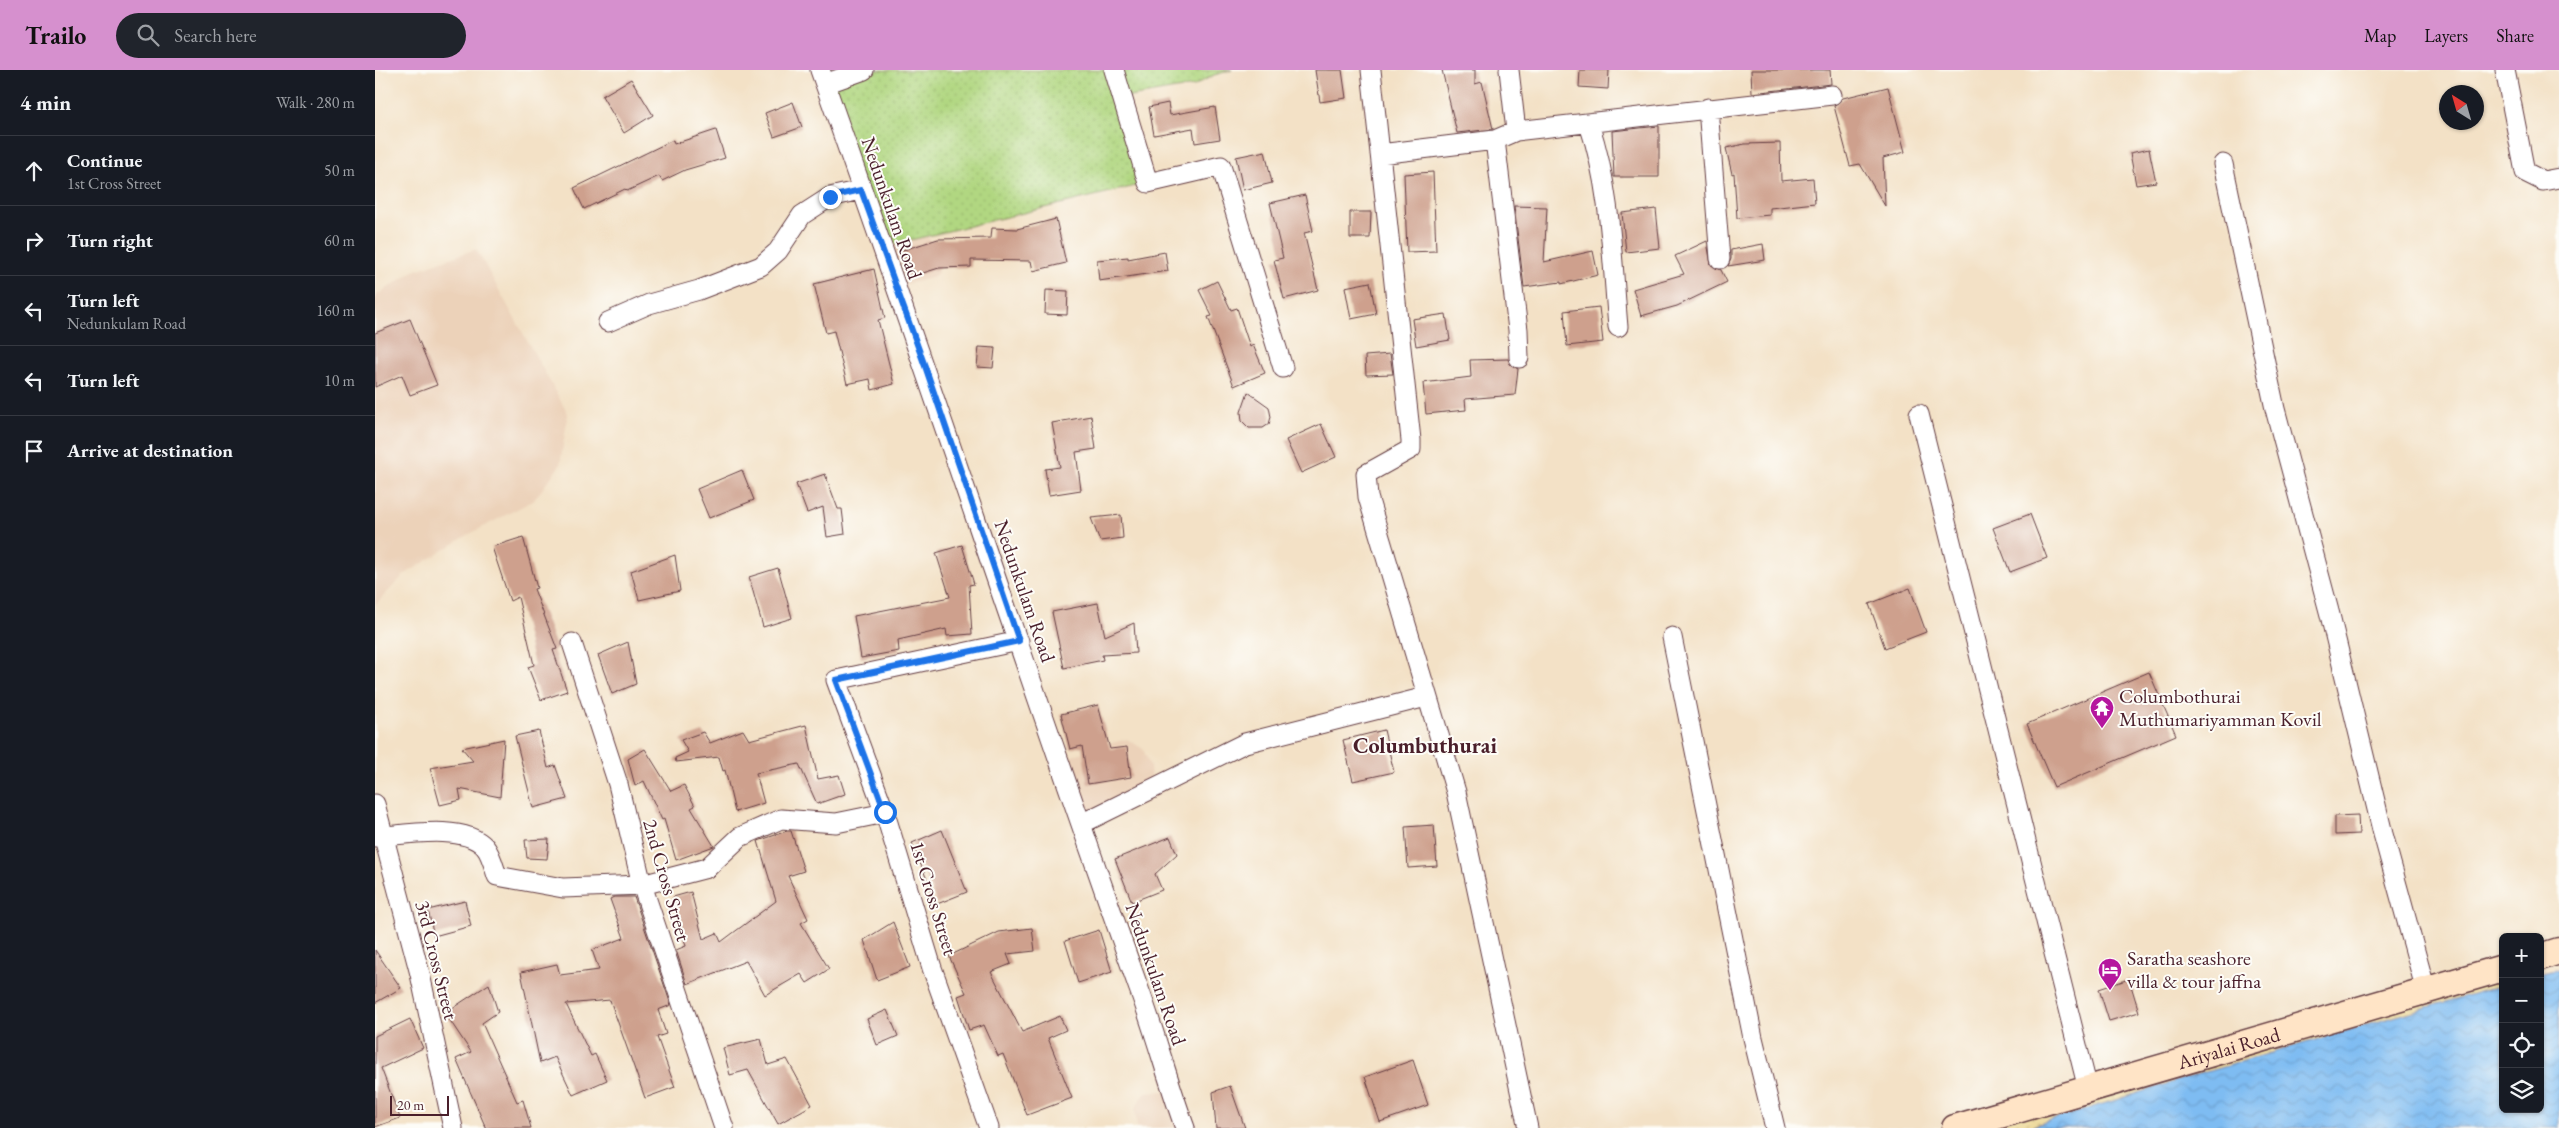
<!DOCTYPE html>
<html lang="en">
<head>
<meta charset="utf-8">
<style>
	:root { --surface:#171b24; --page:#20242c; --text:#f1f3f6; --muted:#9ea1a6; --line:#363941; --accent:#d690ce }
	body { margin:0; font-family:"EB Garamond",serif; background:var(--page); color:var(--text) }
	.controls { position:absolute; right:15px; bottom:15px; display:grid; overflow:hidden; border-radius:8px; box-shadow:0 1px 4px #0004 }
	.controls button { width:45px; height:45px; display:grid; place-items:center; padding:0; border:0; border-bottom:1px solid var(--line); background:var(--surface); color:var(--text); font:25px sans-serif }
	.compass { position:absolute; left:2064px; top:15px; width:45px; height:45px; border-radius:50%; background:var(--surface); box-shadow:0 1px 4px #0004; rotate:323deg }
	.scale { position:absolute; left:15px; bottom:12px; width:59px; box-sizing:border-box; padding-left:5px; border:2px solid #4a1f2b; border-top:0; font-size:14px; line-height:18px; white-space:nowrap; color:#4a1f2b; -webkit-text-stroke:4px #fdfcf7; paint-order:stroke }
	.stop { position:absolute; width:15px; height:15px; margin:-11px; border:4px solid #1a73e8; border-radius:50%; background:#fff }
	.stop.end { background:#1a73e8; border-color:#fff; box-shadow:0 1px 5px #0008 }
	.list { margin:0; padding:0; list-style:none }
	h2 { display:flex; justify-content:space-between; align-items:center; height:65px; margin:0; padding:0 20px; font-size:21px }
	h2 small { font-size:16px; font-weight:400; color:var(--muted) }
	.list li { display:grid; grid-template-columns:32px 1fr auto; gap:15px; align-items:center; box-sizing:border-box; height:70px; padding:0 20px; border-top:1px solid var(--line) }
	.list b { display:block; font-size:19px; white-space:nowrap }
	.list p { margin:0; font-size:16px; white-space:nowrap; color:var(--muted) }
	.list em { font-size:16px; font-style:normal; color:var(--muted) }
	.icon { flex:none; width:28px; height:28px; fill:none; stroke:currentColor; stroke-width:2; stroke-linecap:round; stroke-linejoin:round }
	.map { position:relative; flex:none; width:2184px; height:1058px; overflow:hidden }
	header { display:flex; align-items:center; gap:30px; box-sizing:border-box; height:70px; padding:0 25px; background:var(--accent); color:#111 }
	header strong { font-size:24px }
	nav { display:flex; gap:28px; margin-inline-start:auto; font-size:18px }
	.search { width:350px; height:45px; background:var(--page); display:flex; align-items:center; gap:12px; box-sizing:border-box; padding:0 18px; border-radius:28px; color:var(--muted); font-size:19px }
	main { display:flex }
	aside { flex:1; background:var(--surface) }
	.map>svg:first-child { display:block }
	.built { fill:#ecd2b9 }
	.grass { fill:url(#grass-dots); stroke:#7e7b56 }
	.sand { fill:url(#sand-dots); stroke:#9c7c64 }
	.water { fill:url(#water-waves); stroke:#646e8e }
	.building { fill:#cea08d }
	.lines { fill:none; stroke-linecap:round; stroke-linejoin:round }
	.street-casing { stroke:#633c42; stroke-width:21 }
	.secondary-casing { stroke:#633c42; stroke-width:29 }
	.street { stroke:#fff; stroke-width:19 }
	.secondary { stroke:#ffe4c6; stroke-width:26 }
	.route { stroke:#1a73e8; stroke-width:6 }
	.labels { text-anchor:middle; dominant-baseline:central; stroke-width:4; stroke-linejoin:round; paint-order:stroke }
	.street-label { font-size:20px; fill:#4a1f2b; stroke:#fdfcf7 }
	.poi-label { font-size:20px; fill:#4a1f2b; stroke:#fdfcf7; text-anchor:start }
	.quarter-label { font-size:22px; font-weight:bold; fill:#4a1f2b; stroke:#fdfcf7 }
</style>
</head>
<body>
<header>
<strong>Trailo</strong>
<div class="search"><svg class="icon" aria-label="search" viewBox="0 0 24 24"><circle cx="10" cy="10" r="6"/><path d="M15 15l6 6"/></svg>Search here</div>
<nav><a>Map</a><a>Layers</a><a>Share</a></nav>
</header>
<main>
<aside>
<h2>4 min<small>Walk · 280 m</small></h2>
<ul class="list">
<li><svg class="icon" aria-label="ahead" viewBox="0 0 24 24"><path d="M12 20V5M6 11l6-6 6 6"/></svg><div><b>Continue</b><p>1st Cross Street</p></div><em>50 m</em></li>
<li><svg class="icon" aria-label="right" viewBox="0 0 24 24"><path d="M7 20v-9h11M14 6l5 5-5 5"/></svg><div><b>Turn right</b></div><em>60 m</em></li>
<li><svg class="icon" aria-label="left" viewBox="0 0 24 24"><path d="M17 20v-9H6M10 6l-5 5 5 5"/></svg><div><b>Turn left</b><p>Nedunkulam Road</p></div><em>160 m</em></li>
<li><svg class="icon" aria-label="left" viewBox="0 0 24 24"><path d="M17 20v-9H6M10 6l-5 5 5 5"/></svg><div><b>Turn left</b></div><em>10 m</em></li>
<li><svg class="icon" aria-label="arrive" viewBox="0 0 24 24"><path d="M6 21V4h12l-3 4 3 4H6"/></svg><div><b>Arrive at destination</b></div></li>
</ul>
</aside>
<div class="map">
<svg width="2184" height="1058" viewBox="0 0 2184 1058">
	<defs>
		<pattern id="grass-dots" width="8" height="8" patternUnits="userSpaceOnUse" patternTransform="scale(1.25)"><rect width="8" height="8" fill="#b1d781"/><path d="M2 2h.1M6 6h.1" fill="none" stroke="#9ab870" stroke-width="1.8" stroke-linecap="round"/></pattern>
		<pattern id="sand-dots" width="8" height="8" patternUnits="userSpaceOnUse" patternTransform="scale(1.25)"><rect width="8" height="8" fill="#eeda9e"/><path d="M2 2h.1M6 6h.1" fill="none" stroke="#cebb88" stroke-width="1.8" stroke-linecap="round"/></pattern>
		<pattern id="water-waves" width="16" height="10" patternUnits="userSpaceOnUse" patternTransform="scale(1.25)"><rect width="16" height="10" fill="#7ebcf2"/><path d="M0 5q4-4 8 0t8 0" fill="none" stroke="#6ea1d0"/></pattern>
	</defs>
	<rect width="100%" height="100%" fill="#fdfcf7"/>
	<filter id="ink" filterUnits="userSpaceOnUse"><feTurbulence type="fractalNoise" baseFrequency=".02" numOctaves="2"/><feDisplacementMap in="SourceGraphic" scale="10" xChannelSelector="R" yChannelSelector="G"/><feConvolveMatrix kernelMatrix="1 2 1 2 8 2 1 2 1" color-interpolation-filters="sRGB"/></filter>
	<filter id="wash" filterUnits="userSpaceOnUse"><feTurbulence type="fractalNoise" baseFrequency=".0096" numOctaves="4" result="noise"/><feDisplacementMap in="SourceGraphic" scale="20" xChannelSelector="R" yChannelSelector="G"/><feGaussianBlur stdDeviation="1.12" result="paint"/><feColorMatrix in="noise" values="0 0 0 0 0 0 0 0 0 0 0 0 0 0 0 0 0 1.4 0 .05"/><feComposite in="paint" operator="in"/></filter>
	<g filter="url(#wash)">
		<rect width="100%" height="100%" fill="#f3e1c6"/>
		<!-- built -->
		<path class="built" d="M 553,167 L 563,184 L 563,203 L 556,208 L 521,217 L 507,177 Z
			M 101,179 L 193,344 L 185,395 L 159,430 L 91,466 L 29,505 L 0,535 L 0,226 L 39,201 Z
			M 752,669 L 768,679 L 775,696 L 776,716 L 706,754 L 685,691 L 715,679 Z
			M 797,1020 L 810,1058 L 762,1058 L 760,1039 L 765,1030 L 771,1023 Z"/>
		<!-- grass -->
		<path class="grass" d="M 489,0 L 857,0 L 839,5 L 819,16 L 749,28 L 773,113 L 507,177 L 450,14 Z"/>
		<!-- sand -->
		<path class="sand" d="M 2128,891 L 2128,915 L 1651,1058 L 1584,1058 Z"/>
		<!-- water -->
		<path class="water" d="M 2184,899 L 2184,1058 L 1651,1058 L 1817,1006 L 2128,915 L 2128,1039 L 2165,1039 L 2165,904 Z"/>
		<g id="blocks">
			<!-- building -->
			<path class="building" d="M 940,0 L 967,0 L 971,28 L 945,32 Z
				M 1067,0 L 1100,0 L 1100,14 L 1107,12 L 1118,59 L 1082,63 Z
				M 1205,0 L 1234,0 L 1233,19 L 1204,17 Z
				M 1376,0 L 1455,0 L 1456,14 L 1377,23 Z
				M 256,9 L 278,45 L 249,63 L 227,26 Z
				M 1513,17 L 1530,82 L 1508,88 L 1510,136 L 1485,94 L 1475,96 L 1459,36 L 1468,28 Z
				M 418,32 L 427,57 L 399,67 L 390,43 Z
				M 793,33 L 795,45 L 840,37 L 845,69 L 820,73 L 818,58 L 779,65 L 774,37 Z
				M 1284,56 L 1284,107 L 1239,107 L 1237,61 Z
				M 341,60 L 350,88 L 310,100 L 287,111 L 284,106 L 252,121 L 250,119 L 209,139 L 199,118 L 298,70 L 299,74 Z
				M 1405,73 L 1406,111 L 1438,108 L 1440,133 L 1395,138 L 1395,145 L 1362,148 L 1359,103 L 1357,104 L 1351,78 L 1370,74 Z
				M 1774,79 L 1781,112 L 1761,115 L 1755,83 Z
				M 890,81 L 897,113 L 868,120 L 861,87 Z
				M 1058,102 L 1061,181 L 1032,182 L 1029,104 Z
				M 930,125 L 938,161 L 929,163 L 943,220 L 909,229 L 899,190 L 908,188 L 895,133 Z
				M 1139,136 L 1172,137 L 1169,192 L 1218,181 L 1223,205 L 1186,214 L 1186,212 L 1149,217 Z
				M 1281,139 L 1285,178 L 1251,182 L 1247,143 Z
				M 975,142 L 996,142 L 995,168 L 975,168 Z
				M 681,149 L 691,193 L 658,201 L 656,191 L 596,190 L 596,197 L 564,198 L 532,208 L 525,181 L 563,169 L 616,168 L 617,158 L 642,159 Z
				M 1332,171 L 1336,195 L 1346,200 L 1352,212 L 1302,236 L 1266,246 L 1258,219 L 1309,204 L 1300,186 Z
				M 1388,174 L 1390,190 L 1353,196 L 1356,189 L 1356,180 Z
				M 790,182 L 793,201 L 724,211 L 722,190 L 753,187 L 753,189 Z
				M 499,199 L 510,248 L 503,250 L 519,314 L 497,320 L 495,309 L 472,314 L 459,261 L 451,263 L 439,214 Z
				M 842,211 L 856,240 L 862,238 L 875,277 L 878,275 L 890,303 L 859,316 L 833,247 L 837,246 L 824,220 Z
				M 995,212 L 1001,244 L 976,249 L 970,217 Z
				M 671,220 L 693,221 L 692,245 L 670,244 Z
				M 1224,237 L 1228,272 L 1192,276 L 1189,241 Z
				M 1071,244 L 1075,270 L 1041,276 L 1037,249 Z
				M 35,249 L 62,315 L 35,325 L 27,305 L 0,317 L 0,263 Z
				M 604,277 L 620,278 L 618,298 L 602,297 Z
				M 1015,284 L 1018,304 L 991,305 L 990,286 Z
				M 1133,289 L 1135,294 L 1143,299 L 1140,325 L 1090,329 L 1091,340 L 1051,344 L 1048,313 L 1096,307 L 1095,290 Z
				M 873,322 L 894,337 L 896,347 L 894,354 L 888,358 L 874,358 L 867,351 L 866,342 Z
				M 716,346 L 721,379 L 701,382 L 706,420 L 674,425 L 670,399 L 685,397 L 677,353 Z
				M 946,354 L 961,387 L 926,403 L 911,370 Z
				M 367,400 L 379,430 L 334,448 L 322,419 Z
				M 450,404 L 463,439 L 467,439 L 470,464 L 452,467 L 448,437 L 432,443 L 421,414 Z
				M 1655,444 L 1672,488 L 1635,502 L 1618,458 Z
				M 746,445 L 748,468 L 725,471 L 716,448 Z
				M 148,467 L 162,518 L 159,519 L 182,579 L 178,580 L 192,621 L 166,630 L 153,597 L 159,595 L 143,527 L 135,531 L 117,477 Z
				M 587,475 L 599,514 L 594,515 L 597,564 L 572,566 L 571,559 L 523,570 L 524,581 L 486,588 L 479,546 L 575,527 L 561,483 Z
				M 300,485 L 305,521 L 264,530 L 256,501 Z
				M 403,498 L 417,548 L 388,557 L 374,507 Z
				M 1535,518 L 1551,562 L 1510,578 L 1494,534 Z
				M 723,533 L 730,566 L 759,553 L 761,583 L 727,585 L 728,590 L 689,598 L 677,542 Z
				M 253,572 L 261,614 L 237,624 L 223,585 Z
				M 1774,602 L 1801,665 L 1679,717 L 1652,654 Z
				M 723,635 L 735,679 L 752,677 L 756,707 L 713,714 L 707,676 L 695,679 L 686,644 Z
				M 431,655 L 443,709 L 464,705 L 470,724 L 442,734 L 424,694 L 381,703 L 389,733 L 360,742 L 350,700 L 348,701 L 344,687 L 301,692 L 300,688 L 313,682 L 306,670 L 328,662 L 335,673 L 368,660 L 374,670 Z
				M 1009,660 L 1019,702 L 978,711 L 968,670 Z
				M 164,661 L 173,698 L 180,695 L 192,729 L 158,738 L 140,666 Z
				M 129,669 L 125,727 L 84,719 L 86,730 L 65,735 L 55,698 L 98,691 L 87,678 Z
				M 270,679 L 296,721 L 309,715 L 320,736 L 316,738 L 339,776 L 301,790 L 289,749 L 287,750 L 269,711 L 260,716 L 253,689 Z
				M 1983,745 L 1984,764 L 1960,765 L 1960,746 Z
				M 1059,755 L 1062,796 L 1033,798 L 1030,757 Z
				M 567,760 L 592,822 L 562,834 L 537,773 Z
				M 412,761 L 416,761 L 429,801 L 413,806 L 433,849 L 426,853 L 454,899 L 432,913 L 426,904 L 390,925 L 371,891 L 312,914 L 301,880 L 311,876 L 298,827 L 316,822 L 328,869 L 342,863 L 346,872 L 401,831 L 383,771 Z
				M 795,767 L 802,784 L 780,804 L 787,820 L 757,832 L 740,789 Z
				M 174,769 L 172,789 L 152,788 L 150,770 Z
				M 239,827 L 259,827 L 296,935 L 283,940 L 291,964 L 282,967 L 300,1017 L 270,1028 L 235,930 L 191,934 L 216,986 L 220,984 L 232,1010 L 198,1025 L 180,987 L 165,993 L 146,902 L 182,894 L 185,905 L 224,900 L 217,880 L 249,868 L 235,829 Z
				M 90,831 L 96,856 L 59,866 L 53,840 Z
				M 518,852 L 535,897 L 502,910 L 489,870 Z
				M 657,858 L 660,881 L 632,884 L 636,894 L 616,902 L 647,962 L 685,946 L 691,960 L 673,968 L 697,1028 L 652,1045 L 628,984 L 623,986 L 609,955 L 594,960 L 583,926 L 591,923 L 574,886 L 624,862 Z
				M 724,860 L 737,902 L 703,913 L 690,871 Z
				M 0,880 L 26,918 L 0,933 Z
				M 1754,909 L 1764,942 L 1734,951 L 1724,919 Z
				M 114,914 L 123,942 L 107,953 L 142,1032 L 148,1030 L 156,1058 L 111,1058 L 81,989 L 96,982 L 70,943 Z
				M 512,940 L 523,966 L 502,975 L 492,949 Z
				M 35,949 L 48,978 L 6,998 L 25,1048 L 0,1057 L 0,966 Z
				M 386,969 L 393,995 L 412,989 L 437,1035 L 403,1054 L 373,1000 L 355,1005 L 348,978 Z
				M 1038,990 L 1053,1035 L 1005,1052 L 990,1007 Z
				M 855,1016 L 870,1058 L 841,1058 L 838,1022 Z"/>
		</g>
	</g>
	<g filter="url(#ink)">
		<use href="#blocks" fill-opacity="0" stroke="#633c42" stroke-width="1"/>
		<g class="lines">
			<defs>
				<path id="street" d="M 445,0 C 554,306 655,614 764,919 C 781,965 793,1012 810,1058
					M 739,0 L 773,113 L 846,96 L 908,298
					M 996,0 L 1036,370 L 1036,379 L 991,404 L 993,427 L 1081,722 L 1153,1058
					M 2130,0 L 2150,102 L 2168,111 L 2184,108
					M 450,14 L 489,0
					M 1333,38 L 1345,189
					M 1214,54 C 1236,119 1237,189 1243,257
					M 1141,61 L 1457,25
					M 1120,70 L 1143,260 L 1144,288
					M 1005,84 L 1120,70 L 1141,61 L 1134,0
					M 1848,94 L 1900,339 L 1955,545 L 2008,764 L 2051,921
					M 233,252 L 274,234 L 324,220 L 386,196 L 403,181 L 427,145 L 455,127 L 486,120
					M 1544,344 L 1713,1019
					M 1297,567 L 1378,968 L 1400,1058
					M 197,573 L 243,714 L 267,815 L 349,1058
					M 0,734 L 45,904 L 78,1058
					M 706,754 L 870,673 L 1051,627
					M 0,767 C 28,765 89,753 110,777 C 116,784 119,797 122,806 L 188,818 L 267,815 L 332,798 L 365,767 L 406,749 L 461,753 L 510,743
					M 614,1058 L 557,898 L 510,743 L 461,610 L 644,571"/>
				<g id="secondary">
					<path d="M 2165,887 L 2184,881"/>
					<path id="s1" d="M 1580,1058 L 2128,898"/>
				</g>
			</defs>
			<!-- street casing -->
			<use href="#street" class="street-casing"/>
			<!-- secondary casing -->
			<use href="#secondary" class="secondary-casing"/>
			<!-- street -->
			<use href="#street" class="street"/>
			<!-- secondary -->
			<use href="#secondary" class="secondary"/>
		</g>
	</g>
	<g class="lines" filter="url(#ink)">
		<!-- route -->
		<path class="route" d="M 455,127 L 486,120 L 551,299 L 644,571 L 461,610 L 510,742"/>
	</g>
	<!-- icons -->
	<defs>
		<symbol id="temple-pin" viewBox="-11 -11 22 30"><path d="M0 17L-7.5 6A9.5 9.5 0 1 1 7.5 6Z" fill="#b5179e" stroke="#fdfcf7"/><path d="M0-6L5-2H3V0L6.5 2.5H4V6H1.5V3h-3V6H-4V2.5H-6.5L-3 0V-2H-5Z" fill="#fff"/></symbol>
		<symbol id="hotel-pin" viewBox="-11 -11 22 30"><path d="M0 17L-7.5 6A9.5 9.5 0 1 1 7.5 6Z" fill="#b5179e" stroke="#fdfcf7"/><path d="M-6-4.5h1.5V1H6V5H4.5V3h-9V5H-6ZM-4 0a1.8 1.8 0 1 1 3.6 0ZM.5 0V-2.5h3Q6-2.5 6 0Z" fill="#fff"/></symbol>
	</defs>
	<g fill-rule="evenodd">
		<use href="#temple-pin" x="1713" y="624" width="28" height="38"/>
		<use href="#hotel-pin" x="1721" y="886" width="28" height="38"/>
	</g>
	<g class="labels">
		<!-- street labels -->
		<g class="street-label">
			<text transform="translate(517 138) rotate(71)">Nedunkulam Road</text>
			<text transform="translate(650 521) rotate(71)">Nedunkulam Road</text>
			<text transform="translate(292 810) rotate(74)">2nd Cross Street</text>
			<text transform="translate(559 828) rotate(73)">1st Cross Street</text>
			<text transform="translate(62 890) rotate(76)">3rd Cross Street</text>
			<text transform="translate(781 904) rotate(71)">Nedunkulam Road</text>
			<text stroke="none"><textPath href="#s1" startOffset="285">Ariyalai Road</textPath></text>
		</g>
		<!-- poi labels -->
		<g class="poi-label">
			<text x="1744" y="626">Columbothurai<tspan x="1744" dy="23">Muthumariyamman Kovil</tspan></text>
			<text x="1752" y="888">Saratha seashore<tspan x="1752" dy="23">villa &amp; tour jaffna</tspan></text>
		</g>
		<!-- quarter labels -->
		<g class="quarter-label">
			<text x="1050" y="675">Columbuthurai</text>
		</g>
	</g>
</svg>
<div class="controls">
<button>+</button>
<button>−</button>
<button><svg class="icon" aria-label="locate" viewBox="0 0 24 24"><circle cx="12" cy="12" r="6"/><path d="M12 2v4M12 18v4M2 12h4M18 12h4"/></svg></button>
<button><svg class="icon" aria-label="layers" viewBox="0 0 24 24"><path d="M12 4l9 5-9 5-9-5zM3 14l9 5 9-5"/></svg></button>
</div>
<svg class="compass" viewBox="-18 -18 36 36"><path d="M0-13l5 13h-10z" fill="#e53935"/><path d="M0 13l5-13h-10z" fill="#9ea1a6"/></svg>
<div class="scale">20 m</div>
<div class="stop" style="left:510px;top:742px"></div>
<div class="stop end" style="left:455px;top:127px"></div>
</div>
</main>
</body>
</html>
